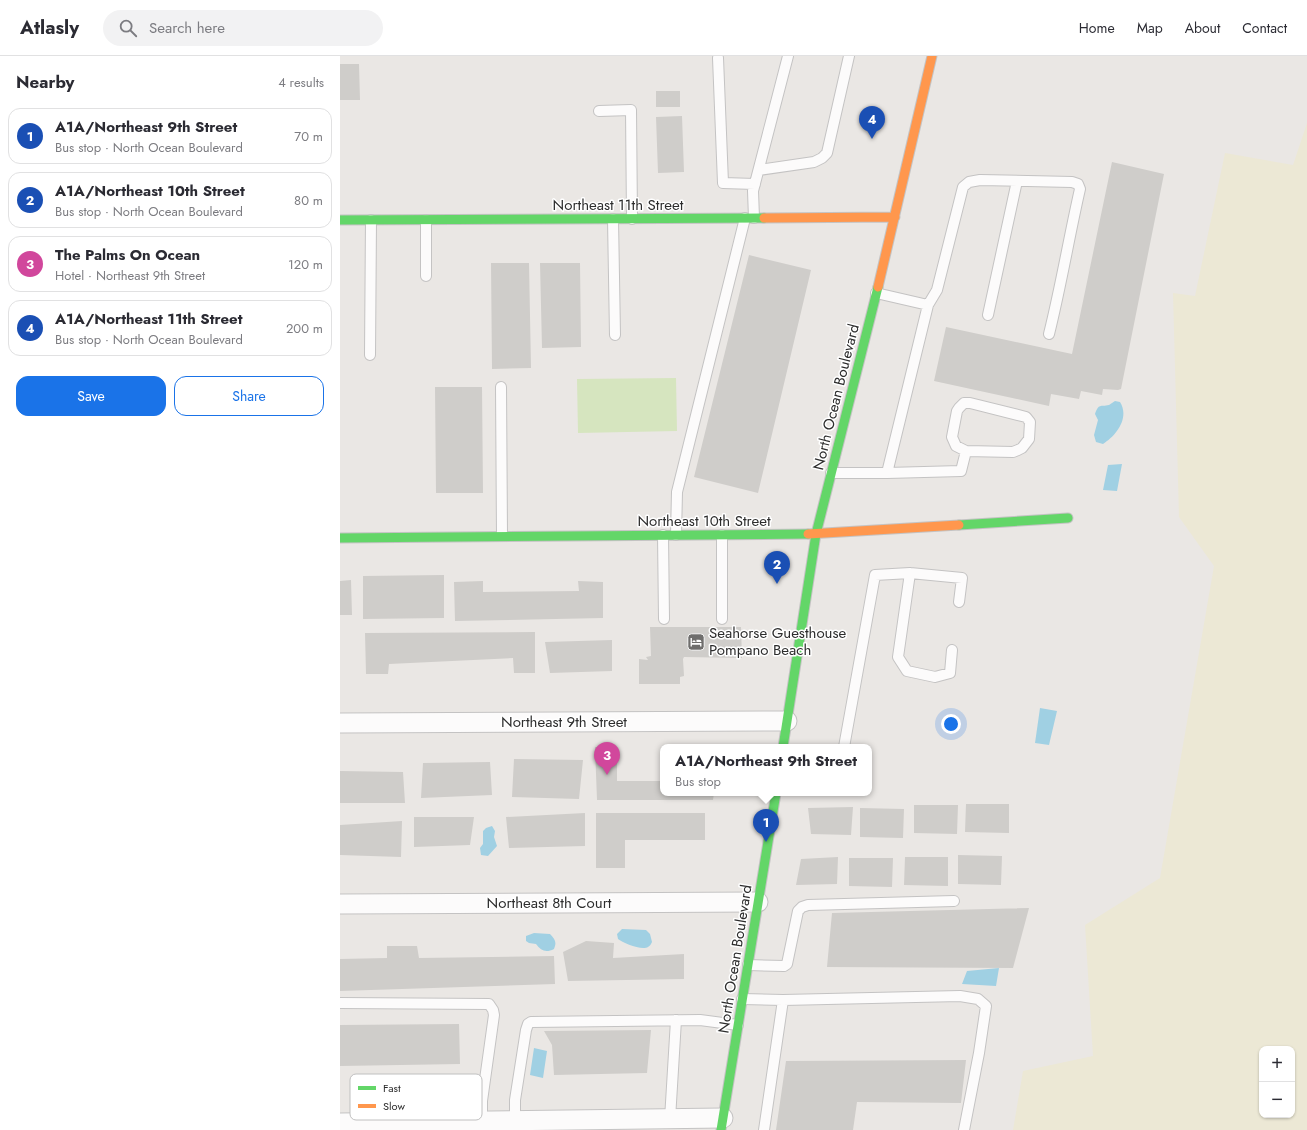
<!DOCTYPE html>
<html lang="en">
<head>
<meta charset="utf-8">
<style>
	:root { --surface:#fff; --page:#f2f2f3; --text:#2b2b33; --muted:#7c7c81; --line:#e1e1e2; --accent:#1a73e8 }
	body { margin:0; font-family:Jost,sans-serif; background:var(--page); color:var(--text) }
	.controls { position:absolute; right:12px; bottom:12px; display:grid; overflow:hidden; border-radius:8px; box-shadow:0 1px 3px #0004 }
	.controls button { width:36px; height:36px; display:grid; place-items:center; padding:0; border:0; border-bottom:1px solid var(--line); background:var(--surface); color:var(--text); font:20px sans-serif }
	.you { position:absolute; left:611px; top:668px; width:14px; height:14px; margin:-10px; border:3px solid #fff; border-radius:50%; background:#1a73e8; box-shadow:0 0 0 6px #1a73e833 }
	.badge { display:grid; place-items:center; width:26px; height:26px; border-radius:50%; background:var(--accent); color:#fff; font-size:13px; font-weight:700 }
	.pin { position:absolute; translate:-50% -33px; filter:drop-shadow(0 1px 2px #0008) }
	.pin::after { content:''; position:absolute; top:21px; width:14px; height:12px; background:inherit; clip-path:polygon(0 0,100% 0,50% 100%) }
	.popup { position:absolute; left:320px; top:688px; width:212px; height:52px; box-sizing:border-box; display:grid; place-content:center; border-radius:8px; background:var(--surface); filter:drop-shadow(0 1px 3px #0005); font-size:13px; white-space:nowrap; color:var(--muted) }
	.popup b { font-size:15px; color:var(--text) }
	.popup::after { content:''; position:absolute; left:50%; top:100%; margin-left:-8px; border:8px solid transparent; border-top-color:var(--surface) }
	.list { margin:0; padding:0; list-style:none }
	h2 { display:flex; justify-content:space-between; align-items:center; height:52px; margin:0; padding:0 16px; font-size:17px }
	h2 small { font-size:13px; font-weight:400; color:var(--muted) }
	.list li { display:grid; grid-template-columns:26px 1fr auto; gap:12px; align-items:center; box-sizing:border-box; height:56px; margin:0 8px 8px; padding:0 8px; border:1px solid var(--line); border-radius:12px }
	.list b { display:block; font-size:15px; white-space:nowrap }
	.list p { margin:0; font-size:13px; white-space:nowrap; color:var(--muted) }
	.list em { font-size:13px; font-style:normal; color:var(--muted) }
	.actions { display:flex; gap:8px; padding:12px 16px }
	.actions a { flex:1; padding:9px 0; border:1px solid var(--accent); border-radius:12px; text-align:center; font-size:14px; color:var(--accent) }
	.actions .main { background:var(--accent); color:#fff }
	.icon { flex:none; width:22px; height:22px; fill:none; stroke:currentColor; stroke-width:2; stroke-linecap:round; stroke-linejoin:round }
	.map { position:relative; flex:none; width:967px; height:1074px; overflow:hidden }
	header { display:flex; align-items:center; gap:24px; box-sizing:border-box; height:56px; padding:0 20px; background:var(--surface); border-bottom:1px solid var(--line) }
	header strong { font-size:19px }
	nav { display:flex; gap:22px; margin-inline-start:auto; font-size:14px }
	.search { width:280px; height:36px; background:var(--page); display:flex; align-items:center; gap:10px; box-sizing:border-box; padding:0 14px; border-radius:22px; color:var(--muted); font-size:15px }
	main { display:flex }
	aside { flex:1; background:var(--surface) }
	.map>svg:first-child { display:block }
	.sand { fill:#ece8d5; fill-rule:evenodd }
	.pitch { fill:#d6e5bf }
	.water { fill:#a0d0e3 }
	.building { fill:#cfcdca }
	.lines { fill:none; stroke-linecap:round; stroke-linejoin:round }
	.lane-casing { stroke:#c4c3c3; stroke-width:12 }
	.street-casing { stroke:#c4c3c3; stroke-width:21 }
	.fast-casing { stroke:#c4c3c3; stroke-width:11 }
	.slow-casing { stroke:#c4c3c3; stroke-width:11 }
	.lane { stroke:#fcfbfb; stroke-width:10 }
	.street { stroke:#fcfbfb; stroke-width:19 }
	.fast { stroke:#63d668; stroke-width:9 }
	.slow { stroke:#ff974d; stroke-width:9 }
	.labels { text-anchor:middle; dominant-baseline:central; stroke-width:3; stroke-linejoin:round; paint-order:stroke }
	.street-label { font-size:15px; fill:#2d2d2d; stroke:#fff }
	.poi-label { font-size:15px; fill:#2d2d2d; stroke:#fff; text-anchor:start }
	.key { fill:#fff; stroke:#c0c0c0; stroke-width:1 }
	.key-label { font-size:11px; fill:#2d2d2d }
</style>
</head>
<body>
<header>
<strong>Atlasly</strong>
<div class="search"><svg class="icon" aria-label="search" viewBox="0 0 24 24"><circle cx="10" cy="10" r="6"/><path d="M15 15l6 6"/></svg>Search here</div>
<nav><a>Home</a><a>Map</a><a>About</a><a>Contact</a></nav>
</header>
<main>
<aside>
<h2>Nearby<small>4 results</small></h2>
<ul class="list">
<li><span class="badge" style="background:#1a4fb4">1</span><div><b>A1A/Northeast 9th Street</b><p>Bus stop · North Ocean Boulevard</p></div><em>70 m</em></li>
<li><span class="badge" style="background:#1a4fb4">2</span><div><b>A1A/Northeast 10th Street</b><p>Bus stop · North Ocean Boulevard</p></div><em>80 m</em></li>
<li><span class="badge" style="background:#d1479c">3</span><div><b>The Palms On Ocean</b><p>Hotel · Northeast 9th Street</p></div><em>120 m</em></li>
<li><span class="badge" style="background:#1a4fb4">4</span><div><b>A1A/Northeast 11th Street</b><p>Bus stop · North Ocean Boulevard</p></div><em>200 m</em></li>
</ul>
<div class="actions"><a class="main">Save</a><a>Share</a></div>
</aside>
<div class="map">
<svg width="967" height="1074" viewBox="0 0 967 1074">
	<rect width="100%" height="100%" fill="#eae7e4"/>
	<!-- sand -->
	<path class="sand" d="M 967,67 L 967,1074 L 673,1074 L 683,1015 L 753,1000 L 745,869 L 820,822 L 874,510 L 839,461 L 833,237 L 855,240 L 885,97 L 953,109 ZM 922,993 L 952,993 L 952,1059 L 922,1059 Z"/>
	<!-- pitch -->
	<path class="pitch" d="M 336,322 L 337,375 L 238,377 L 237,323 Z"/>
	<!-- water -->
	<path class="water" d="M 775,345 L 780,346 C 790,362 776,380 763,388 L 756,386 L 754,379 L 758,364 L 755,358 C 759,347 760,351 769,349 C 771,348 773,346 775,345 Z
		M 782,408 L 777,435 L 763,434 L 768,409 Z
		M 700,652 L 717,655 L 709,689 L 695,687 Z
		M 152,770 L 155,775 L 154,781 L 157,790 L 148,800 L 141,799 L 140,792 L 143,788 L 143,775 L 146,772 Z
		M 282,873 L 306,874 L 310,878 L 312,886 C 311,888 310,890 308,891 C 302,895 283,887 278,883 L 277,878 Z
		M 194,877 L 210,878 C 215,883 217,886 214,893 C 206,897 201,895 196,888 L 189,887 L 186,885 L 186,880 Z
		M 659,912 L 656,930 L 622,928 L 627,915 Z
		M 194,992 L 207,995 L 203,1022 L 190,1019 Z"/>
	<!-- building -->
	<path class="building" d="M 0,8 L 19,8 L 20,44 L 0,44 Z
		M 316,35 L 340,35 L 340,51 L 316,51 Z
		M 342,60 L 344,116 L 318,117 L 316,61 Z
		M 772,106 L 824,118 L 781,333 L 778,334 L 763,333 L 762,339 L 741,335 L 739,343 L 711,338 L 709,350 L 594,325 L 606,271 L 732,298 Z
		M 409,199 L 471,214 L 418,437 L 354,421 Z
		M 151,207 L 189,207 L 191,312 L 152,313 Z
		M 200,207 L 240,207 L 241,291 L 202,292 Z
		M 95,331 L 142,331 L 143,437 L 96,437 Z
		M 104,519 L 104,562 L 23,563 L 23,520 Z
		M 11,524 L 12,559 L 0,559 L 0,525 Z
		M 143,525 L 143,536 L 239,535 L 238,525 L 263,526 L 263,562 L 115,565 L 114,526 Z
		M 310,571 L 401,571 L 402,602 L 344,601 L 343,603 L 344,620 L 340,621 L 340,628 L 299,628 L 299,603 L 308,604 L 306,601 L 311,600 Z
		M 195,576 L 195,617 L 174,617 L 173,602 L 49,608 L 48,618 L 26,618 L 25,577 Z
		M 272,584 L 272,615 L 210,617 L 205,586 Z
		M 255,691 L 277,692 L 277,725 L 323,725 L 323,737 L 374,737 L 373,744 L 257,744 Z
		M 174,703 L 243,704 L 239,743 L 172,741 Z
		M 150,706 L 152,739 L 81,742 L 83,707 Z
		M 0,715 L 63,716 L 65,747 L 0,747 Z
		M 626,748 L 669,748 L 669,777 L 625,776 Z
		M 574,749 L 618,749 L 617,778 L 574,777 Z
		M 513,751 L 511,779 L 471,778 L 468,752 Z
		M 520,752 L 564,753 L 563,782 L 520,781 Z
		M 245,757 L 245,790 L 169,792 L 166,761 Z
		M 256,757 L 365,757 L 365,784 L 285,784 L 285,812 L 256,812 Z
		M 74,761 L 134,761 L 130,789 L 74,791 Z
		M 62,765 L 61,801 L 0,799 L 0,769 Z
		M 618,799 L 662,800 L 661,829 L 618,828 Z
		M 498,801 L 497,828 L 456,829 L 461,803 Z
		M 565,801 L 608,801 L 608,830 L 564,829 Z
		M 509,802 L 553,802 L 552,831 L 509,830 Z
		M 689,852 L 673,912 L 487,911 L 492,857 Z
		M 246,885 L 274,887 L 273,902 L 344,898 L 344,923 L 228,925 L 223,896 Z
		M 47,890 L 77,890 L 79,902 L 214,900 L 215,928 L 0,935 L 0,903 L 47,902 Z
		M 119,968 L 120,1008 L 0,1010 L 0,969 Z
		M 311,974 L 307,1017 L 214,1019 L 212,989 L 204,975 Z
		M 626,1004 L 621,1047 L 517,1046 L 513,1074 L 436,1074 L 446,1005 Z"/>
	<g class="lines">
		<defs>
			<path id="lane" d="M 378,2 L 383,127 L 415,128
				M 259,55 L 291,54 L 292,163
				M 419,114 L 474,106 L 482,102 L 487,97 L 509,0
				M 414,162 L 413,135 L 448,0
				M 273,163 L 275,279
				M 86,164 L 86,220
				M 536,237 L 588,249
				M 648,259 L 677,125
				M 30,299 L 31,164
				M 161,331 L 162,480
				M 624,347 L 630,347 L 686,361 L 690,366 L 689,383 L 682,392 L 678,394 L 673,396 L 626,395 L 616,390 L 612,381 L 617,355 L 619,352 Z
				M 626,395 L 621,415 L 547,417 L 588,249 L 597,234 L 623,131 L 629,126 L 640,124 L 732,126 L 738,128 L 740,133 C 729,181 721,230 709,278
				M 491,417 L 547,417
				M 323,479 L 324,563
				M 336,479 L 337,436 L 405,162
				M 382,479 L 382,563
				M 570,517 L 558,601 L 567,615 L 595,621 L 610,617 L 612,594
				M 504,691 L 535,519 L 570,517 L 622,522 L 619,546
				M 408,909 L 444,910 L 447,908 L 458,855 L 462,851 L 468,849 L 614,845
				M 402,943 L 443,944 L 620,940 L 638,943 L 646,950 L 639,997 L 624,1074
				M 0,947 L 149,948 L 153,954 L 154,959 L 142,1045 L 142,1065
				M 330,1063 L 336,964
				M 175,1065 L 175,1044 L 186,974 L 188,968 L 191,966 L 360,964 L 398,969
				M 424,1074 L 443,944"/>
			<path id="street" d="M 0,667 L 447,665
				M 0,848 L 418,846
				M 0,1067 L 383,1062"/>
			<path id="fast" d="M 0,164 L 424,162
				M 619,469 L 728,462
				M 0,482 L 468,478
				M 443,691 L 476,478 L 538,231
				M 381,1074 L 436,737"/>
			<path id="slow" d="M 424,162 L 555,161
				M 538,231 L 592,0
				M 468,478 L 619,469"/>
		</defs>
		<!-- lane casing -->
		<use href="#lane" class="lane-casing"/>
		<!-- street casing -->
		<use href="#street" class="street-casing"/>
		<!-- fast casing -->
		<use href="#fast" class="fast-casing"/>
		<!-- slow casing -->
		<use href="#slow" class="slow-casing"/>
		<!-- lane -->
		<use href="#lane" class="lane"/>
		<!-- street -->
		<use href="#street" class="street"/>
		<!-- fast -->
		<use href="#fast" class="fast"/>
		<!-- slow -->
		<use href="#slow" class="slow"/>
	</g>
	<!-- icons -->
	<defs>
		<symbol id="hotel-square" viewBox="-11 -11 22 22"><rect x="-9" y="-9" width="18" height="18" rx="4" fill="#6f6e6d" stroke="#fff"/><path d="M-6-4.5h1.5V1H6V5H4.5V3h-9V5H-6ZM-4 0a1.8 1.8 0 1 1 3.6 0ZM.5 0V-2.5h3Q6-2.5 6 0Z" fill="#fff"/></symbol>
	</defs>
	<g fill-rule="evenodd">
		<use href="#hotel-square" x="346" y="576" width="20" height="20"/>
	</g>
	<g class="labels">
		<!-- street labels -->
		<g class="street-label">
			<text x="278" y="149">Northeast 11th Street</text>
			<text transform="translate(496 341) rotate(-76)">North Ocean Boulevard</text>
			<text x="364" y="465">Northeast 10th Street</text>
			<text x="224" y="666">Northeast 9th Street</text>
			<text x="209" y="847">Northeast 8th Court</text>
			<text transform="translate(395 903) rotate(-81)">North Ocean Boulevard</text>
		</g>
		<!-- poi labels -->
		<g class="poi-label">
			<text x="369" y="577">Seahorse Guesthouse<tspan x="369" dy="17">Pompano Beach</tspan></text>
		</g>
	</g>
	<!-- legend -->
	<rect x="10" y="1018" width="132" height="46" rx="6" class="key"/>
	<rect x="18" y="1030" width="18" height="4" fill="#63d668"/>
	<rect x="18" y="1048" width="18" height="4" fill="#ff974d"/>
	<g class="key-label">
		<text x="43" y="1036">Fast</text>
		<text x="43" y="1054">Slow</text>
	</g>
</svg>
<div class="controls">
<button>+</button>
<button>−</button>
</div>
<div class="you"></div>
<div class="pin badge" style="left:426px;top:786px;background:#1a4fb4">1</div>
<div class="popup"><b>A1A/Northeast 9th Street</b>Bus stop</div>
<div class="pin badge" style="left:437px;top:528px;background:#1a4fb4">2</div>
<div class="pin badge" style="left:267px;top:719px;background:#d1479c">3</div>
<div class="pin badge" style="left:532px;top:83px;background:#1a4fb4">4</div>
</div>
</main>
</body>
</html>
